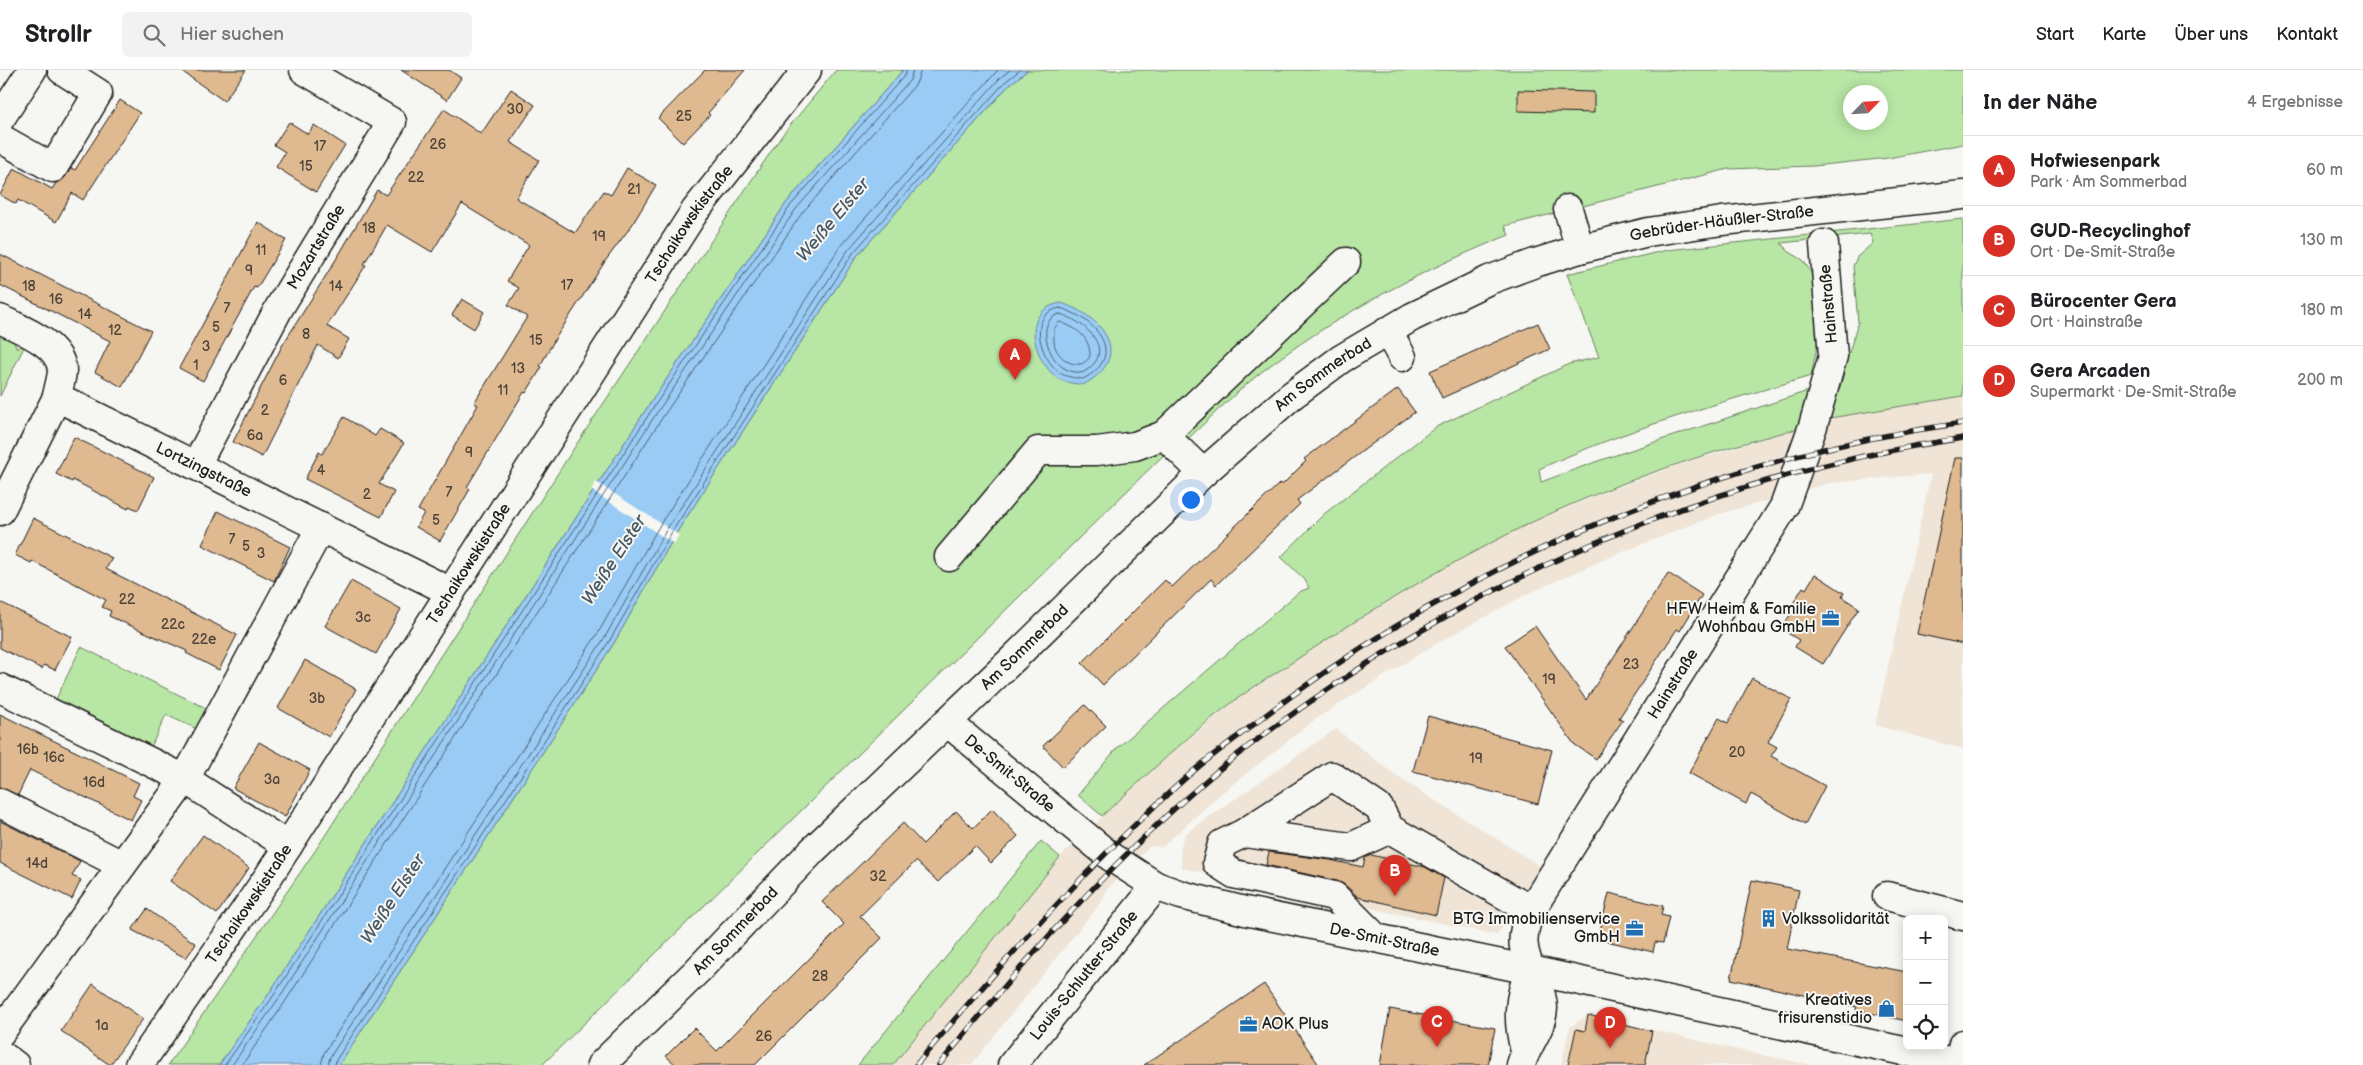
<!DOCTYPE html>
<html lang="de">
<head>
<meta charset="utf-8">
<style>
	:root { --surface:#fff; --page:#f2f2f2; --text:#202124; --muted:#757577; --line:#e0e0e0; --accent:#d93025 }
	body { margin:0; font-family:"Balsamiq Sans",sans-serif; background:var(--page); color:var(--text) }
	.controls { position:absolute; right:15px; bottom:15px; display:grid; overflow:hidden; border-radius:8px; box-shadow:0 2px 12px #0003 }
	.controls button { width:45px; height:45px; display:grid; place-items:center; padding:0; border:0; border-bottom:1px solid var(--line); background:var(--surface); color:var(--text); font:25px sans-serif }
	.compass { position:absolute; left:1843px; top:15px; width:45px; height:45px; border-radius:50%; background:var(--surface); box-shadow:0 2px 12px #0003; rotate:65deg }
	.you { position:absolute; left:1190px; top:429px; width:18px; height:18px; margin:-12px; border:4px solid #fff; border-radius:50%; background:#1a73e8; box-shadow:0 0 0 8px #1a73e833 }
	.badge { display:grid; place-items:center; width:32px; height:32px; border-radius:50%; background:var(--accent); color:#fff; font-size:16px; font-weight:700 }
	.pin { position:absolute; translate:-50% -41px; filter:drop-shadow(0 1px 2px #0008) }
	.pin::after { content:''; position:absolute; top:26px; width:18px; height:15px; background:inherit; clip-path:polygon(0 0,100% 0,50% 100%) }
	.list { margin:0; padding:0; list-style:none }
	h2 { display:flex; justify-content:space-between; align-items:center; height:65px; margin:0; padding:0 20px; font-size:21px }
	h2 small { font-size:16px; font-weight:400; color:var(--muted) }
	.list li { display:grid; grid-template-columns:32px 1fr auto; gap:15px; align-items:center; box-sizing:border-box; height:70px; padding:0 20px; border-top:1px solid var(--line) }
	.list b { display:block; font-size:19px; white-space:nowrap }
	.list p { margin:0; font-size:16px; white-space:nowrap; color:var(--muted) }
	.list em { font-size:16px; font-style:normal; color:var(--muted) }
	.icon { flex:none; width:28px; height:28px; fill:none; stroke:currentColor; stroke-width:2; stroke-linecap:round; stroke-linejoin:round }
	.map { position:relative; flex:none; width:1963px; height:995px; overflow:hidden }
	header { display:flex; align-items:center; gap:30px; box-sizing:border-box; height:70px; padding:0 25px; background:var(--surface); border-bottom:1px solid var(--line) }
	header strong { font-size:24px }
	nav { display:flex; gap:28px; margin-inline-start:auto; font-size:18px }
	.search { width:350px; height:45px; background:var(--page); display:flex; align-items:center; gap:12px; box-sizing:border-box; padding:0 18px; border-radius:8px; color:var(--muted); font-size:19px }
	main { display:flex }
	aside { flex:1; background:var(--surface) }
	.map>svg:first-child { display:block }
	.built { fill:#efe4d5 }
	.green { fill:#b8e6a4; stroke:#6a8160; fill-rule:evenodd }
	.water { fill:#99cbf5; stroke:#67859e }
	.pier { fill:#f6f6f2 }
	.lines { fill:none; stroke-linecap:round; stroke-linejoin:round }
	.shore { stroke:#4e6273; stroke-width:1 }
	.building { fill:#dfb990; stroke:#1c1c1c }
	.minor-casing { stroke:#1c1c1c; stroke-width:31 }
	.major-casing { stroke:#1c1c1c; stroke-width:31 }
	.minor { stroke:#f6f6f2; stroke-width:28 }
	.major { stroke:#f6f6f2; stroke-width:28 }
	.rail-casing { stroke:#1c1c1c; stroke-width:5.5 }
	.rail { stroke:#f6f6f2; stroke-width:4; stroke-dasharray:11; stroke-linecap:butt }
	.labels { text-anchor:middle; dominant-baseline:central; stroke-width:4; stroke-linejoin:round; paint-order:stroke }
	.number-label { font-size:14px; fill:#4d4339 }
	.street-label { font-size:16px; fill:#1c1c1c; stroke:#f6f6f2 }
	.poi-label { font-size:16px; fill:#1c1c1c; stroke:#f6f6f2; text-anchor:end }
	.water-label { font-size:18px; font-style:italic; fill:#485968; stroke:#f6f6f2 }
</style>
</head>
<body>
<header>
<strong>Strollr</strong>
<div class="search"><svg class="icon" aria-label="search" viewBox="0 0 24 24"><circle cx="10" cy="10" r="6"/><path d="M15 15l6 6"/></svg>Hier suchen</div>
<nav><a>Start</a><a>Karte</a><a>Über uns</a><a>Kontakt</a></nav>
</header>
<main>
<div class="map">
<svg width="1963" height="995" viewBox="0 0 1963 995">
	<rect width="100%" height="100%" fill="#f6f6f2"/>
	<filter id="ink" filterUnits="userSpaceOnUse"><feTurbulence type="fractalNoise" baseFrequency=".02" numOctaves="2"/><feDisplacementMap in="SourceGraphic" scale="10" xChannelSelector="R" yChannelSelector="G"/><feConvolveMatrix kernelMatrix="1 2 1 2 8 2 1 2 1" color-interpolation-filters="sRGB"/></filter>
	<g filter="url(#ink)">
		<!-- built -->
		<path class="built" d="M 1963,326 L 1963,679 L 1875,655 L 1931,404 L 1829,413 L 1716,445 L 1610,487 L 1523,526 L 1432,576 L 1317,648 L 1219,725 L 1162,777 L 1150,776 L 1106,820 L 1104,828 L 971,995 L 893,995 L 1060,787 L 1156,696 L 1233,632 L 1337,563 L 1421,512 L 1515,460 L 1599,424 L 1678,395 L 1840,345 Z
			M 1336,659 L 1399,708 L 1540,796 L 1497,865 L 1182,798 L 1180,779 L 1185,764 Z
			M 1588,945 L 1756,984 L 1812,995 L 1561,995 L 1570,957 Z"/>
		<!-- green -->
		<path class="green" d="M 836,0 L 903,0 L 787,132 L 647,338 L 268,925 L 219,995 L 168,995 L 317,778 L 576,375 L 751,111 L 783,64 Z
			M 1028,0 L 1963,0 L 1963,74 L 1888,88 L 1814,96 L 1728,99 L 1505,156 L 1509,165 C 1425,199 1345,240 1272,294 C 1241,317 1214,344 1187,370 L 1182,367 L 542,995 L 339,995 L 614,573 L 677,462 L 857,186 L 1009,15 ZM 1850,22 L 1880,22 L 1880,52 L 1850,52 Z
			M 1963,149 L 1963,326 L 1830,348 L 1858,252 L 1853,196 L 1857,187 L 1873,173 L 1870,164 L 1781,173 L 1788,181 L 1803,190 L 1812,204 L 1819,266 L 1811,306 C 1719,333 1626,359 1539,399 L 1541,412 L 1598,391 L 1808,321 L 1800,358 C 1703,383 1604,416 1514,461 C 1443,497 1374,538 1308,582 C 1283,599 1257,614 1234,631 C 1187,666 1145,707 1102,746 L 1078,725 L 1117,678 L 1299,522 L 1309,518 L 1305,510 L 1281,487 L 1324,444 L 1436,357 L 1569,294 L 1599,287 L 1567,204 L 1667,180 Z
			M 0,257 L 20,268 L 13,271 L 17,278 L 25,275 L 0,326 Z
			M 81,577 L 208,639 L 197,659 L 166,645 L 149,681 L 56,635 L 56,629 Z
			M 1041,771 L 1060,787 L 893,995 L 858,995 Z"/>
		<!-- water -->
		<path class="water" d="M 903,0 L 1028,0 L 1009,15 L 857,186 L 677,462 L 614,573 L 339,995 L 219,995 L 268,925 L 647,338 L 787,132 Z
			M 1061,233 C 1103,246 1135,287 1083,315 C 1075,313 1064,313 1057,308 C 1032,288 1020,240 1061,233 Z"/>
		<!-- pier -->
		<path class="pier" d="M 596,412 L 679,465 L 674,474 L 591,420 Z"/>
		<g class="lines">
			<!-- shore -->
			<path class="shore" d="M 1060,238 C 1096,248 1128,286 1083,309 C 1076,308 1066,307 1060,303 C 1040,288 1026,244 1060,238 Z
				M 1060,244 C 1087,252 1119,283 1082,303 C 1077,302 1071,302 1066,299 C 1048,291 1034,249 1060,244 Z
				M 1060,252 C 1077,258 1090,267 1090,286 C 1082,302 1062,292 1056,279 C 1053,273 1054,266 1054,259 Z
				M 225,995 L 272,928 L 651,341 L 791,135 L 905,5 L 907,0
				M 232,995 L 277,931 L 656,344 L 796,139 L 910,10 L 913,0
				M 242,995 L 283,935 L 662,348 L 802,143 L 916,14 L 921,0
				M 321,995 L 324,983 L 598,563 L 661,453 L 841,175 L 998,0
				M 328,995 L 330,987 L 605,567 L 668,457 L 848,180 L 1000,8 L 1010,0
				M 335,995 L 336,990 L 610,570 L 673,460 L 853,183 L 1005,12 L 1020,0"/>
		</g>
		<!-- building -->
		<path class="building" d="M 180,0 L 246,0 L 224,31 Z
			M 401,0 L 449,0 L 461,8 L 447,30 Z
			M 705,0 L 745,0 L 708,43 L 710,45 L 683,73 L 658,48 Z
			M 511,19 L 535,35 L 510,72 L 539,90 L 516,128 L 575,163 L 604,121 L 611,125 L 627,98 L 656,115 L 632,155 L 606,190 L 555,269 L 540,296 L 542,297 L 526,323 L 524,322 L 467,417 L 470,419 L 440,471 L 416,457 L 424,443 L 418,440 L 478,335 L 474,333 L 527,247 L 508,235 L 519,218 L 507,211 L 529,175 L 462,134 L 432,182 L 387,155 L 364,194 L 366,195 L 327,256 L 349,269 L 338,288 L 318,275 L 262,387 L 233,372 L 282,276 L 340,183 L 377,120 L 386,125 L 444,39 L 481,64 Z
			M 1518,20 L 1594,22 L 1594,43 L 1518,41 Z
			M 120,30 L 140,43 L 83,130 L 72,123 L 56,152 L 18,130 L 16,134 L 0,125 L 14,98 L 52,119 L 56,113 L 66,106 L 71,98 L 75,100 Z
			M 289,52 L 308,64 L 314,55 L 345,75 L 316,122 L 276,97 L 285,82 L 274,75 Z
			M 258,152 L 286,170 L 257,218 L 254,217 L 203,311 L 179,298 Z
			M 0,184 L 151,261 L 122,317 L 95,302 L 110,271 L 0,215 Z
			M 462,229 L 484,242 L 474,259 L 452,245 Z
			M 1538,253 L 1550,279 L 1442,328 L 1430,301 Z
			M 1398,319 L 1415,342 L 1297,430 L 1300,434 L 1216,515 L 1211,509 L 1103,615 L 1082,593 L 1165,510 L 1172,517 L 1280,413 L 1282,415 L 1306,391 L 1304,389 Z
			M 344,347 L 375,366 L 380,359 L 404,373 L 379,414 L 394,422 L 381,447 L 305,409 L 319,382 L 322,384 Z
			M 74,367 L 154,407 L 138,440 L 129,436 L 128,439 L 73,410 L 72,412 L 56,404 Z
			M 1955,388 L 1963,388 L 1963,574 L 1917,564 Z
			M 218,441 L 290,477 L 274,511 L 202,475 Z
			M 33,448 L 112,488 L 106,499 L 237,565 L 219,600 L 186,583 L 187,581 L 109,546 L 111,541 L 102,537 L 106,530 L 32,491 L 31,493 L 15,485 Z
			M 1668,503 L 1702,525 L 1680,561 L 1677,559 L 1619,648 L 1623,650 L 1596,689 L 1574,674 L 1505,576 L 1535,556 L 1586,630 Z
			M 1815,504 L 1844,523 L 1842,527 L 1859,538 L 1823,594 L 1795,577 L 1799,570 L 1781,559 L 1790,545 L 1787,543 L 1803,517 L 1806,519 Z
			M 351,511 L 401,539 L 376,584 L 325,556 Z
			M 0,532 L 72,567 L 55,600 L 44,595 L 42,599 L 0,578 Z
			M 305,590 L 356,619 L 329,667 L 278,638 Z
			M 1752,608 L 1791,629 L 1768,672 L 1777,677 L 1771,686 L 1825,716 L 1805,754 L 1751,724 L 1746,734 L 1689,703 L 1719,648 L 1728,653 Z
			M 1085,635 L 1106,656 L 1063,697 L 1043,676 Z
			M 0,644 L 139,713 L 133,726 L 141,730 L 131,750 L 30,700 L 18,725 L 0,718 Z
			M 1428,646 L 1552,680 L 1538,734 L 1413,701 Z
			M 259,672 L 310,700 L 285,747 L 233,718 Z
			M 992,739 L 1018,766 L 991,793 L 975,776 L 938,812 L 916,791 L 860,846 L 882,868 L 755,995 L 676,995 L 666,986 L 694,958 L 717,981 L 844,854 L 822,832 L 903,753 L 923,774 L 956,741 L 973,758 Z
			M 0,751 L 80,791 L 72,806 L 81,810 L 72,829 L 0,793 Z
			M 203,765 L 249,798 L 217,844 L 170,811 Z
			M 1269,782 L 1330,790 L 1363,797 L 1365,788 L 1371,785 L 1425,797 L 1444,808 L 1436,845 L 1358,827 L 1345,815 L 1337,811 L 1266,795 Z
			M 1752,810 L 1799,820 L 1787,879 L 1907,902 L 1907,951 L 1856,940 L 1857,937 L 1731,909 Z
			M 1609,823 L 1663,836 L 1661,845 L 1669,847 L 1663,873 L 1655,872 L 1653,882 L 1598,869 Z
			M 147,839 L 196,874 L 186,888 L 132,860 Z
			M 93,914 L 143,949 L 110,995 L 61,961 Z
			M 1264,914 L 1319,995 L 1144,995 Z
			M 1390,939 L 1495,958 L 1488,995 L 1380,995 Z
			M 1588,945 L 1652,961 L 1645,995 L 1568,995 L 1576,959 L 1585,961 Z"/>
		<g class="lines">
			<defs>
				<g id="minor">
					<path d="M 0,49 L 32,0"/>
					<path d="M 0,68 L 53,98 L 98,23 L 62,0"/>
					<path d="M 1568,139 L 1580,179"/>
					<path id="s1" d="M 0,249 C 20,259 60,273 62,300 C 62,308 58,319 57,327 L 451,522"/>
					<path d="M 1388,261 L 1402,287"/>
					<path d="M 1164,365 L 1203,403"/>
					<path id="s2" d="M 196,395 L 279,238 L 392,52 L 304,0"/>
					<path d="M 0,441 L 57,327"/>
					<path d="M 949,487 L 1038,381 L 1097,381 L 1135,376 L 1164,365 L 1346,192"/>
					<path d="M 0,618 L 185,709 L 288,776"/>
					<path d="M 0,733 L 122,795"/>
					<path d="M 1244,763 L 1351,777 L 1390,759"/>
					<path d="M 1887,826 L 1963,846"/>
					<path d="M 1376,868 L 1334,826 L 1234,804 L 1217,793 L 1222,774 L 1244,763 L 1332,706 L 1379,738 L 1390,759 L 1531,840"/>
					<path d="M 0,963 L 185,709 L 321,457"/>
					<path d="M 1525,981 C 1517,951 1518,928 1530,900"/>
					<path d="M 0,984 L 15,995"/>
					<path d="M 1959,994 L 1963,974"/>
					<path id="s3" d="M 139,995 L 268,807 L 695,141 L 807,0"/>
					<path id="s4" d="M 1012,995 L 1156,816"/>
					<path id="s5" d="M 1521,995 C 1526,975 1542,960 1543,938 C 1543,928 1539,918 1535,909 C 1522,882 1519,868 1531,840 L 1784,437 L 1813,356 L 1833,286 L 1824,174"/>
				</g>
				<g id="major">
					<path id="s6" d="M 947,652 L 1111,787 L 1156,816 L 1181,825 L 1245,841 L 1530,900 L 1963,994"/>
					<path id="s7" d="M 601,995 L 698,900 L 812,781 L 1015,587 L 1203,403 L 1291,326 L 1341,289 L 1412,247 L 1489,210 L 1535,193 L 1580,179 L 1648,162 L 1722,151 L 1963,125"/>
				</g>
			</defs>
			<!-- minor casing -->
			<use href="#minor" class="minor-casing"/>
			<!-- major casing -->
			<use href="#major" class="major-casing"/>
			<!-- minor -->
			<use href="#minor" class="minor"/>
			<!-- major -->
			<use href="#major" class="major"/>
			<defs>
				<path id="rail" d="M 916,995 C 1002,893 1089,793 1189,705 C 1208,688 1229,673 1249,658 C 1452,499 1707,387 1963,353
					M 939,995 C 1020,896 1104,799 1201,715 C 1236,684 1275,656 1314,629 C 1507,495 1730,402 1963,368"/>
			</defs>
			<!-- rail casing -->
			<use href="#rail" class="rail-casing"/>
			<!-- rail -->
			<use href="#rail" class="rail"/>
		</g>
	</g>
	<!-- icons -->
	<defs>
		<symbol id="office-bare" viewBox="-9 -9 18 18"><path d="M-6-3h4V-5.5h4V-3h4V5H-6ZM-1-4.5V-3h2v-1.5ZM-6 0V1H6V0Z" fill="#1f6fb2" stroke="#f6f6f2" stroke-width="2.5" paint-order="stroke"/></symbol>
		<symbol id="building-bare" viewBox="-9 -9 18 18"><path d="M-4-6H4V6H1V3H-1V6H-4ZM-2.5-4.3h1.7v1.8h-1.7ZM.8-4.3h1.7v1.8H.8ZM-2.5-1h1.7V.8h-1.7ZM.8-1h1.7V.8H.8Z" fill="#1f6fb2" stroke="#f6f6f2" stroke-width="2.5" paint-order="stroke"/></symbol>
		<symbol id="shop-bare" viewBox="-9 -9 18 18"><path d="M-5-2.5h2.3a2.7 3.5 0 0 1 5.4 0H5L5.5 6h-11ZM-1.5-2.5h3a1.5 2.3 0 0 0-3 0Z" fill="#1f6fb2" stroke="#f6f6f2" stroke-width="2.5" paint-order="stroke"/></symbol>
	</defs>
	<g fill-rule="evenodd">
		<use href="#office-bare" x="1818" y="536" width="25" height="25"/>
		<use href="#building-bare" x="1756" y="836" width="25" height="25"/>
		<use href="#office-bare" x="1622" y="846" width="25" height="25"/>
		<use href="#shop-bare" x="1874" y="926" width="25" height="25"/>
		<use href="#office-bare" x="1236" y="942" width="25" height="25"/>
	</g>
	<g class="labels">
		<!-- number labels -->
		<g class="number-label">
			<text x="515" y="39">30</text>
			<text x="684" y="46">25</text>
			<text x="438" y="74">26</text>
			<text x="320" y="76">17</text>
			<text x="306" y="96">15</text>
			<text x="416" y="107">22</text>
			<text x="634" y="119">21</text>
			<text x="369" y="158">18</text>
			<text x="599" y="166">19</text>
			<text x="261" y="180">11</text>
			<text x="249" y="200">9</text>
			<text x="567" y="215">17</text>
			<text x="29" y="216">18</text>
			<text x="336" y="216">14</text>
			<text x="56" y="229">16</text>
			<text x="227" y="238">7</text>
			<text x="85" y="244">14</text>
			<text x="216" y="257">5</text>
			<text x="115" y="260">12</text>
			<text x="306" y="264">8</text>
			<text x="536" y="270">15</text>
			<text x="206" y="276">3</text>
			<text x="196" y="295">1</text>
			<text x="518" y="298">13</text>
			<text x="283" y="310">6</text>
			<text x="503" y="320">11</text>
			<text x="265" y="340">2</text>
			<text x="255" y="365">6a</text>
			<text x="469" y="382">9</text>
			<text x="321" y="400">4</text>
			<text x="449" y="422">7</text>
			<text x="367" y="424">2</text>
			<text x="436" y="450">5</text>
			<text x="232" y="469">7</text>
			<text x="246" y="476">5</text>
			<text x="261" y="483">3</text>
			<text x="127" y="529">22</text>
			<text x="363" y="547">3c</text>
			<text x="173" y="554">22c</text>
			<text x="204" y="569">22e</text>
			<text x="1631" y="594">23</text>
			<text x="1549" y="609">19</text>
			<text x="317" y="628">3b</text>
			<text x="28" y="679">16b</text>
			<text x="1737" y="682">20</text>
			<text x="54" y="687">16c</text>
			<text x="1476" y="688">19</text>
			<text x="272" y="709">3a</text>
			<text x="94" y="712">16d</text>
			<text x="37" y="793">14d</text>
			<text x="878" y="806">32</text>
			<text x="820" y="906">28</text>
			<text x="102" y="955">1a</text>
			<text x="764" y="966">26</text>
		</g>
		<!-- street labels -->
		<g class="street-label">
			<text stroke="none"><textPath href="#s7" startOffset="1432">Gebrüder-Häußler-Straße</textPath></text>
			<text stroke="none"><textPath href="#s3" startOffset="1005">Tschaikowskistraße</textPath></text>
			<text stroke="none"><textPath href="#s2" startOffset="249">Mozartstraße</textPath></text>
			<text transform="translate(1829 234) rotate(-95)">Hainstraße</text>
			<text stroke="none"><textPath href="#s7" startOffset="1000">Am Sommerbad</textPath></text>
			<text stroke="none"><textPath href="#s1" startOffset="275">Lortzingstraße</textPath></text>
			<text stroke="none"><textPath href="#s3" startOffset="600">Tschaikowskistraße</textPath></text>
			<text stroke="none"><textPath href="#s7" startOffset="595">Am Sommerbad</textPath></text>
			<text stroke="none"><textPath href="#s5" startOffset="431">Hainstraße</textPath></text>
			<text stroke="none"><textPath href="#s6" startOffset="81">De-Smit-Straße</textPath></text>
			<text stroke="none"><textPath href="#s3" startOffset="195">Tschaikowskistraße</textPath></text>
			<text stroke="none"><textPath href="#s7" startOffset="190">Am Sommerbad</textPath></text>
			<text stroke="none"><textPath href="#s6" startOffset="501">De-Smit-Straße</textPath></text>
			<text stroke="none"><textPath href="#s4" startOffset="115">Louis-Schlutter-Straße</textPath></text>
		</g>
		<!-- poi labels -->
		<g class="poi-label">
			<text x="1816" y="539">HFW Heim &amp; Familie<tspan x="1816" dy="18">Wohnbau GmbH</tspan></text>
			<text x="1620" y="849">BTG Immobilienservice<tspan x="1620" dy="18">GmbH</tspan></text>
			<text x="1782" y="849" text-anchor="start">Volkssolidarität</text>
			<text x="1872" y="930">Kreatives<tspan x="1872" dy="18">frisurenstidio</tspan></text>
			<text x="1262" y="954" text-anchor="start">AOK Plus</text>
		</g>
		<!-- water labels -->
		<g class="water-label">
			<text transform="translate(833 150) rotate(-50)">Weiße Elster</text>
			<text transform="translate(614 490) rotate(-57)">Weiße Elster</text>
			<text transform="translate(393 829) rotate(-57)">Weiße Elster</text>
		</g>
	</g>
</svg>
<div class="controls">
<button>+</button>
<button>−</button>
<button><svg class="icon" aria-label="locate" viewBox="0 0 24 24"><circle cx="12" cy="12" r="6"/><path d="M12 2v4M12 18v4M2 12h4M18 12h4"/></svg></button>
</div>
<svg class="compass" viewBox="-18 -18 36 36"><path d="M0-13l5 13h-10z" fill="#e53935"/><path d="M0 13l5-13h-10z" fill="#757577"/></svg>
<div class="you"></div>
<div class="pin badge" style="left:1015px;top:310px">A</div>
<div class="pin badge" style="left:1395px;top:826px">B</div>
<div class="pin badge" style="left:1437px;top:977px">C</div>
<div class="pin badge" style="left:1610px;top:978px">D</div>
</div>
<aside>
<h2>In der Nähe<small>4 Ergebnisse</small></h2>
<ul class="list">
<li><span class="badge">A</span><div><b>Hofwiesenpark</b><p>Park · Am Sommerbad</p></div><em>60 m</em></li>
<li><span class="badge">B</span><div><b>GUD-Recyclinghof</b><p>Ort · De-Smit-Straße</p></div><em>130 m</em></li>
<li><span class="badge">C</span><div><b>Bürocenter Gera</b><p>Ort · Hainstraße</p></div><em>180 m</em></li>
<li><span class="badge">D</span><div><b>Gera Arcaden</b><p>Supermarkt · De-Smit-Straße</p></div><em>200 m</em></li>
</ul>
</aside>
</main>
</body>
</html>
